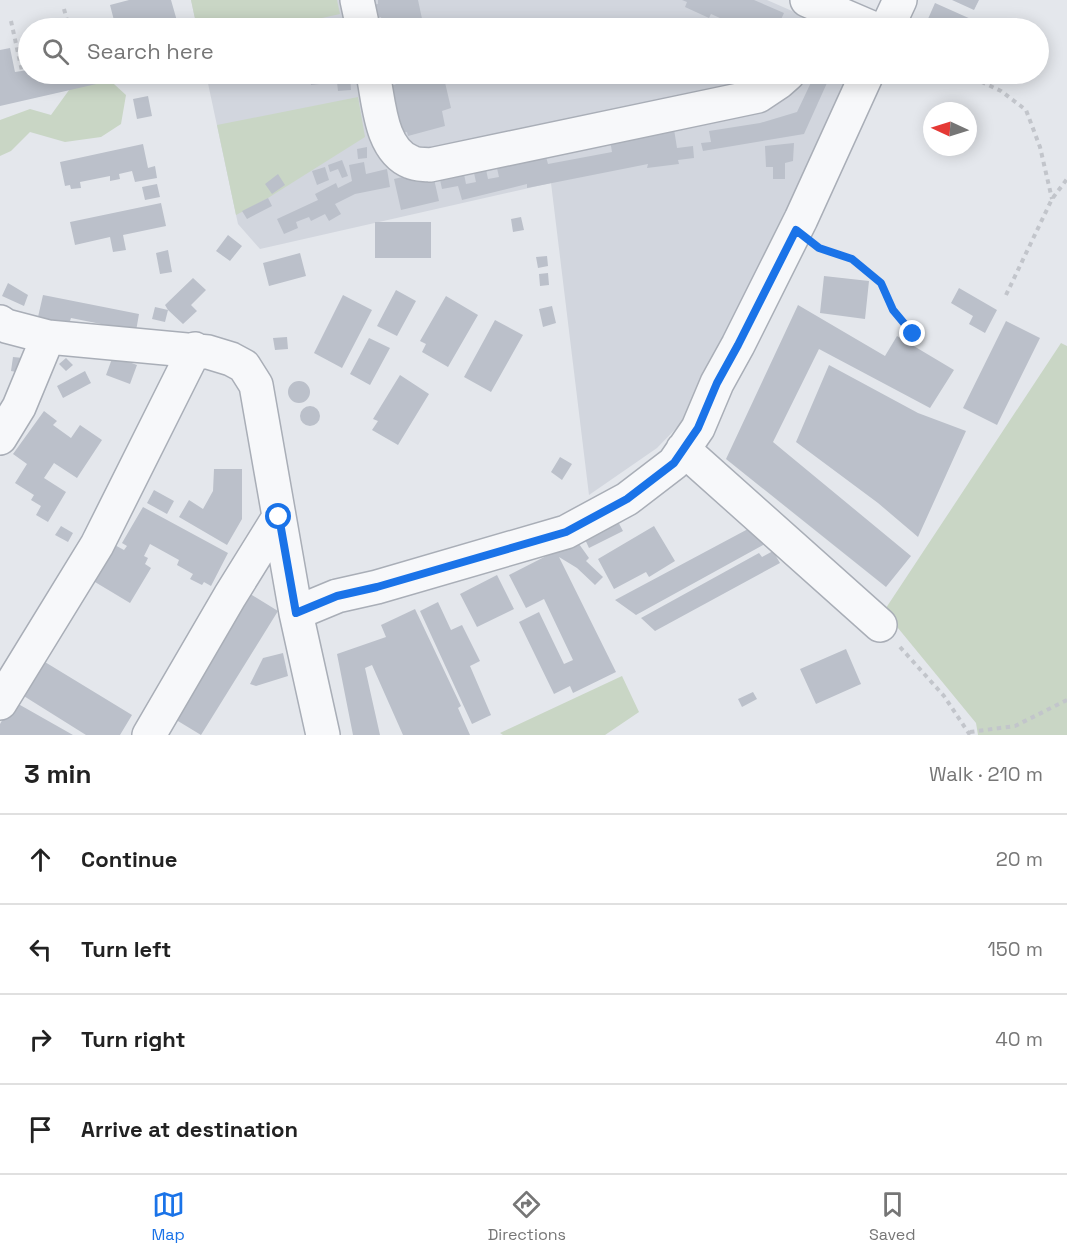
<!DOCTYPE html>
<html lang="en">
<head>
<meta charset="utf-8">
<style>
	:root { --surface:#fff; --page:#f2f2f2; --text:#222; --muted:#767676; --line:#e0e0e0; --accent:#1a73e8 }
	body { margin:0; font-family:"Space Grotesk",sans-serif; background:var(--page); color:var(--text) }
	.compass { position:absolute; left:923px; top:102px; width:54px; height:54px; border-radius:50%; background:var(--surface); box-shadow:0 3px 15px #0003; rotate:274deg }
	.stop { position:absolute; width:18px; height:18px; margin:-14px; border:4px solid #1a73e8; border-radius:50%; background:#fff }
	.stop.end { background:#1a73e8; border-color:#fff; box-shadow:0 2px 6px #0008 }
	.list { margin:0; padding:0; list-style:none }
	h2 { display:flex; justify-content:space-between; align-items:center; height:78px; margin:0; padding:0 24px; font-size:26px }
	h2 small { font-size:20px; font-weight:400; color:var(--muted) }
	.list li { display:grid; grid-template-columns:39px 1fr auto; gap:18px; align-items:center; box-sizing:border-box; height:90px; padding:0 24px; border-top:2px solid var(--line) }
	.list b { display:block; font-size:22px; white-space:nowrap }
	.list em { font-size:20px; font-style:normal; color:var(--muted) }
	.icon { flex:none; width:33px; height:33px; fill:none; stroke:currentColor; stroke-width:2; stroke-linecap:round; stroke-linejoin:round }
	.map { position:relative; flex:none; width:1067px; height:735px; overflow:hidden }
	.search { position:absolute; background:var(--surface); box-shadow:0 3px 15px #0003; left:18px; right:18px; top:18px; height:66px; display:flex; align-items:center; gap:15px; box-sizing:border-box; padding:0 21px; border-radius:33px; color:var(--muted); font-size:22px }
	.sheet { height:438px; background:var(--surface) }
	nav { display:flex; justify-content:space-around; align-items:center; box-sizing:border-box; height:84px; border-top:2px solid var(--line); background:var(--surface); font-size:16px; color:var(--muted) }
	nav a { display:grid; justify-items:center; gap:3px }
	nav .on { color:var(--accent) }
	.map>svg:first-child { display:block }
	.built { fill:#d2d6de }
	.green { fill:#c9d6c5 }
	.building { fill:#bbc0ca }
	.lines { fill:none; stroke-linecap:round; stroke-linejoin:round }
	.minor-casing { stroke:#a9aeb7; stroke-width:36 }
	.path { stroke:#c2c5cb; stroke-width:4; stroke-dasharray:4.5 4.5; stroke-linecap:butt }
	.minor { stroke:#f7f8fa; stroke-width:33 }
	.route { stroke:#1a73e8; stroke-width:8 }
</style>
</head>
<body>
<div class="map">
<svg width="1067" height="735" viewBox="0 0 1067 735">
	<rect width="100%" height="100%" fill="#e4e7ec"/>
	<!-- built -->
	<path class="built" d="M 191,0 L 767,0 L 831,28 L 197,28 Z
		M 206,74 L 849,74 L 807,169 L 686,418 L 657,448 L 589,495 L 551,183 L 260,249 L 238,224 Z"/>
	<!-- green -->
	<path class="green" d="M 191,0 L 337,0 L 340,14 L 277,28 L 197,28 Z
		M 94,74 L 103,74 L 126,95 L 121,124 L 101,137 L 65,142 L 30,132 L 11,151 L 0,156 L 0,120 L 30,109 L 51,115 L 77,79 Z
		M 358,97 L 365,137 L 268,198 L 236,215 L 217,125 Z
		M 1061,343 L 1067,346 L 1067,735 L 978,735 L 976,723 L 884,611 Z
		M 622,676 L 639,712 L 605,735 L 503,735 L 500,733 Z"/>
	<!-- building -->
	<path class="building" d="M 129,0 L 171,0 L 179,28 L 116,28 L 110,5 Z
		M 378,0 L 418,0 L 424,28 L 383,28 L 381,17 L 375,18 L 373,5 L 378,4 Z
		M 682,0 L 754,0 L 784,13 L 777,28 L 742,28 L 711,14 L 709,18 L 685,7 L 687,2 Z
		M 952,0 L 979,0 L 974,10 Z
		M 935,3 L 991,28 L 924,28 Z
		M 10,48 L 15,72 L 28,70 L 28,74 L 126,74 L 127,77 L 0,106 L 0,50 Z
		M 310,74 L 350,74 L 351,90 L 338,91 L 337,82 L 311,85 Z
		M 397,74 L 411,74 L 412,81 L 443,74 L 451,108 L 442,111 L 445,126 L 408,136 L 407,132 L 403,133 L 391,86 L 399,83 Z
		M 815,74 L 831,74 L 804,134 L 703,151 L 701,143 L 711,142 L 709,131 L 760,123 L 797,112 Z
		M 148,96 L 152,116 L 137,119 L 133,99 Z
		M 673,123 L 677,148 L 693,146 L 694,158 L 678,160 L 679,164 L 647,168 L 648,164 L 527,188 L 527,184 L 462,200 L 458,186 L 442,189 L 439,175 L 463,169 L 466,184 L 476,182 L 472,164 L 484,160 L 488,179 L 499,177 L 496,164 L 545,153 L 548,164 L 612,152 L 609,134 Z
		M 794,143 L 793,161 L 785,163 L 785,179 L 773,179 L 773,167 L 766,167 L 765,146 Z
		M 143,144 L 148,168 L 155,166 L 157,178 L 135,182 L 132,171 L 119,174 L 120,179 L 110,181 L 110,176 L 80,182 L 81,188 L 71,189 L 70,185 L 65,186 L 60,162 Z
		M 367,147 L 367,158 L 358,159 L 357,149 Z
		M 342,160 L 348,176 L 342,178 L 338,169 L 330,172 L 328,165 Z
		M 364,162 L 366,174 L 387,169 L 390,187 L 355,194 L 335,204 L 341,214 L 329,221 L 325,214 L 311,221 L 309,217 L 296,222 L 298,228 L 284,234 L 277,219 L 318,200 L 315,194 L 336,183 L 338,188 L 352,181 L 349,165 Z
		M 325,167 L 329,180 L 317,185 L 312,171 Z
		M 432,170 L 439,201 L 401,210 L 394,179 Z
		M 278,174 L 285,185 L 272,194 L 265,184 Z
		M 157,184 L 160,197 L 145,200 L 142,187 Z
		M 268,198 L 272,206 L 247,219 L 242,211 Z
		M 161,203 L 166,226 L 123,235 L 126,250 L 113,252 L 110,237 L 75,245 L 70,222 Z
		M 521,217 L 524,230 L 513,232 L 511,219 Z
		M 375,222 L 431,222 L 431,258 L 375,258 Z
		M 228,235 L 242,246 L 230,261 L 216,251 Z
		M 168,250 L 172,272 L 160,274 L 156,253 Z
		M 300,253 L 306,276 L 269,286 L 263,263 Z
		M 547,256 L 548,266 L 538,268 L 536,257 Z
		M 548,273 L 549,285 L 540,286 L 539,274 Z
		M 824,276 L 869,281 L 865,319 L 820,313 Z
		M 193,278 L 206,290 L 191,305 L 197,311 L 183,324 L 168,310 L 165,322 L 152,319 L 155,307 L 168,310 L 165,305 Z
		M 8,283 L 28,295 L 24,306 L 2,296 Z
		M 959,288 L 997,310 L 985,333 L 969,324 L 973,316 L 951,303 Z
		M 396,290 L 416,301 L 397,336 L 377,326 Z
		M 43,295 L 139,314 L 136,331 L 71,318 L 69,324 L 38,317 Z
		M 343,295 L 372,310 L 342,368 L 314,353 Z
		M 446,296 L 478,315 L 448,367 L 422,352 L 426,344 L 420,341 Z
		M 798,305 L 885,356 L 897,336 L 954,370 L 930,408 L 819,349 L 773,442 L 911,556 L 886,587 L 726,459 Z
		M 552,306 L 556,323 L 543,327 L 539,309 Z
		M 495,320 L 523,335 L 491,392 L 464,377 Z
		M 1006,321 L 1040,338 L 997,425 L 963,408 Z
		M 287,337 L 288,349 L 275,350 L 273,338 Z
		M 369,338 L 390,348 L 370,385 L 350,374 Z
		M 113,356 L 137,365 L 130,384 L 106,375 Z
		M 13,357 L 23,358 L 21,373 L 11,371 Z
		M 66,358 L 73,365 L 66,371 L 59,364 Z
		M 829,365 L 918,413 L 966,431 L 918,537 L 878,503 L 796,442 Z
		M 85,371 L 91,383 L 63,398 L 57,386 Z
		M 400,375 L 429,394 L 398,445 L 372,430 L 378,421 L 373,419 Z
		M288 392a11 11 0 1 1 22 0a11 11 0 1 1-22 0Z
		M300 416a10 10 0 1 1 20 0a10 10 0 1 1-20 0Z
		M 44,411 L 57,421 L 53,425 L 71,438 L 80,425 L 102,440 L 77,478 L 54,463 L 44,478 L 66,492 L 48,522 L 36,515 L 41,506 L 31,500 L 34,495 L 15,483 L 27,464 L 13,454 Z
		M 560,457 L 572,464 L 562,480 L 551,472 Z
		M 214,469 L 242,469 L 242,519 L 227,545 L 179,517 L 189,500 L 203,509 L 213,491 Z
		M 154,490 L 174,501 L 167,514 L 147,503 Z
		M 143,507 L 228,553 L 211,586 L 204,582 L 202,585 L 190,579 L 193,574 L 177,565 L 179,560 L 150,544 L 144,556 L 148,558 L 145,564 L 151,568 L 130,603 L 90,579 L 111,543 L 124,550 L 127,546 L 122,543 Z
		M 615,516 L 623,531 L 589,548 L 582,533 Z
		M 61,526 L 73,533 L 68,542 L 55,535 Z
		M 654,526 L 675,561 L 649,577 L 646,572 L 614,589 L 598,559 Z
		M 748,529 L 765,544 L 636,615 L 615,600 Z
		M 574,537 L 589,558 L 586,561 L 603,577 L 595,585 L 577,568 L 559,557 L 616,672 L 573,693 L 570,686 L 554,694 L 519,622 L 539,612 L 564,664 L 573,660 L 544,599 L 526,608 L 509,575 L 556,551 Z
		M 773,551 L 780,563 L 655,631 L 641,618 L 759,553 L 762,557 Z
		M 497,575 L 514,609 L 477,627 L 460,594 Z
		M 247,592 L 278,611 L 201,735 L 173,718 Z
		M 438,602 L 451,630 L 462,625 L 480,661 L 470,666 L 491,715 L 472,724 L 420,611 Z
		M 415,609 L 461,706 L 458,708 L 470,735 L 403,735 L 372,665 L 365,668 L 380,735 L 353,735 L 337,654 L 386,637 L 381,625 Z
		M 846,649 L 861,684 L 816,704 L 800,669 Z
		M 283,653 L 288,676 L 256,686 L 250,684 L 263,658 Z
		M 40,659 L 132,715 L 120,735 L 86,735 L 19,693 Z
		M 753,692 L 757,699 L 742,707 L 738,699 Z
		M 13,701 L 73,735 L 0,735 L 0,724 Z"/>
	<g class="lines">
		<defs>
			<path id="minor" d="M 357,0 L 363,28
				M 807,0 L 872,28
				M 887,28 L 900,0
				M 373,74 C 379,101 380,150 411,162 C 417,165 424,164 430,165 L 758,96 L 779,82 L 788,74
				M 0,322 L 6,326 L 48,337 L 208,352 L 231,359 L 244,366 L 256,385 L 296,613 L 323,735
				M 0,438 L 19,407 L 48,337
				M 683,449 L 880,625
				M 296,613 L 337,596 L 377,587 L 566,532 L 627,499 L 674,463 L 698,428 L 717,383 L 738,345 L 801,219 L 867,74
				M 0,703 L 97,545 L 195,349
				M 149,735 L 230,596 L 279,517"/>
		</defs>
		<!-- minor casing -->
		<use href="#minor" class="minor-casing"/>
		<!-- path -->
		<path class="path" d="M 64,9 L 69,28
			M 11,21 L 22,71
			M 965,74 L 1001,91 L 1026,110 L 1040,147 L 1052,199
			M 821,248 L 852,259 L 881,283 L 893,310 L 913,334
			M 1006,295 L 1052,199 L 1067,179
			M 900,647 L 944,696 L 970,735
			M 970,732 L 1015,726 L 1067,700"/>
		<!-- minor -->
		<use href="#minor" class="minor"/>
	</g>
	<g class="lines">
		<!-- route -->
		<path class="route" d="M 279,517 L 296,613 L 337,596 L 377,587 L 566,532 L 627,499 L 674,463 L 698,428 L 717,383 L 738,345 L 796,230 L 819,248 L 852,259 L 881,283 L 893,310 L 913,334"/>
	</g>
</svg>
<svg class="compass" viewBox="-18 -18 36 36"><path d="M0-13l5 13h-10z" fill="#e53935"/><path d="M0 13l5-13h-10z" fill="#767676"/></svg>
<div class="stop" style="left:279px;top:517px"></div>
<div class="stop end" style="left:913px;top:334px"></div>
<div class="search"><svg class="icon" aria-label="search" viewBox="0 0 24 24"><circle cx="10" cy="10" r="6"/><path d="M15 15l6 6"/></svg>Search here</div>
</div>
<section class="sheet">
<h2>3 min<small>Walk · 210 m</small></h2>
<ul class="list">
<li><svg class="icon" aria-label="ahead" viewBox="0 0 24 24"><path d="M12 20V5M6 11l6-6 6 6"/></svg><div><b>Continue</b></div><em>20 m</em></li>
<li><svg class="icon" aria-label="left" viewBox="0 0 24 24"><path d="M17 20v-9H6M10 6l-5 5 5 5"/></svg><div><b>Turn left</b></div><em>150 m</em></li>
<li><svg class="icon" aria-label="right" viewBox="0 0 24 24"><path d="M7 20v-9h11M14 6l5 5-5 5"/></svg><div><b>Turn right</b></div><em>40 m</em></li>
<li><svg class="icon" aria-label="arrive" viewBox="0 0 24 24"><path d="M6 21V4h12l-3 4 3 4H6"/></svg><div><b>Arrive at destination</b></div></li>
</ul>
</section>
<nav>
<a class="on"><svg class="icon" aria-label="map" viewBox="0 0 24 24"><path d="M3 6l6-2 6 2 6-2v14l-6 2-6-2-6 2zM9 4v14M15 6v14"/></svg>Map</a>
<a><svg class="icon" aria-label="directions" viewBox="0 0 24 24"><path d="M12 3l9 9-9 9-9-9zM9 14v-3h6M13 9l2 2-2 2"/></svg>Directions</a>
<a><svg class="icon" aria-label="saved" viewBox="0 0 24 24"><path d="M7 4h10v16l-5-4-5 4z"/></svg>Saved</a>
</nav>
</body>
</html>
